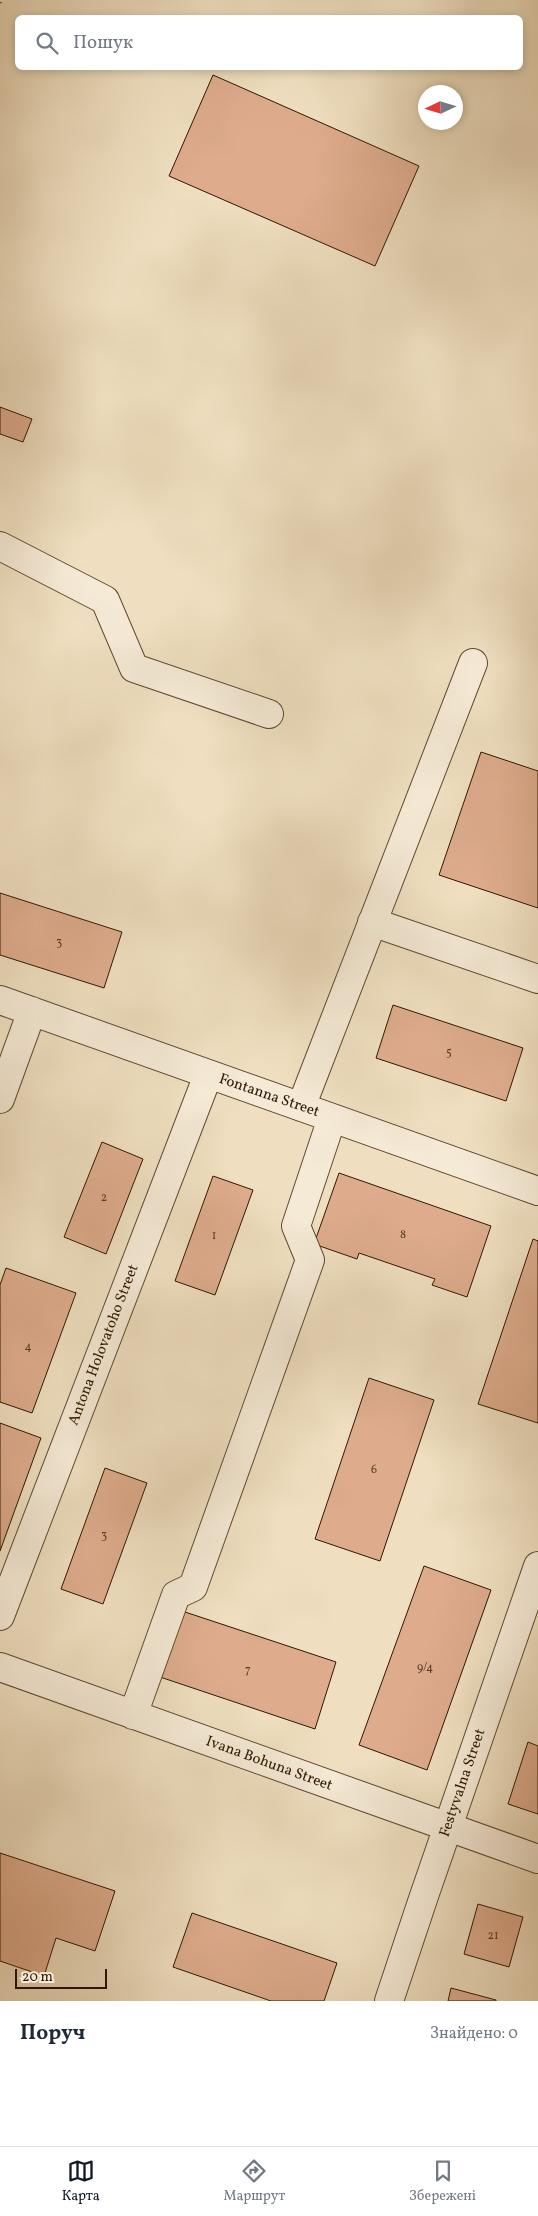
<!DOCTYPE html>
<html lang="uk">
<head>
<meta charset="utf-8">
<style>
	:root { --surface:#fff; --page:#f6f6f7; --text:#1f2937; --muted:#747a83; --line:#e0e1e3; --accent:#111827 }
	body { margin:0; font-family:Vollkorn,serif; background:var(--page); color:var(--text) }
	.compass { position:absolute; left:418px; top:85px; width:45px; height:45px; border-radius:50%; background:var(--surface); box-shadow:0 2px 8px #0003; rotate:266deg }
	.scale { position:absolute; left:15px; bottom:12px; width:92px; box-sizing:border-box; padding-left:5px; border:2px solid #2e1800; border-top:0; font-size:14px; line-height:18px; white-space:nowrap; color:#2e1800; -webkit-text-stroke:4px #f5ead6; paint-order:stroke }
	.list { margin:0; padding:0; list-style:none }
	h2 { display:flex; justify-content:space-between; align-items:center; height:65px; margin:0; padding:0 20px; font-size:21px }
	h2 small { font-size:16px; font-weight:400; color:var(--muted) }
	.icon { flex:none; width:28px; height:28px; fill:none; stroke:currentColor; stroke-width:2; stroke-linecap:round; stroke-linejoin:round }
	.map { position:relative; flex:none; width:538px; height:2001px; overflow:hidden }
	.search { position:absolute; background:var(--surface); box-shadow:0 2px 8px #0003; left:15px; right:15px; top:15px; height:55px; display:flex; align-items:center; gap:12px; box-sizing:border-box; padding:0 18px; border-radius:8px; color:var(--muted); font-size:19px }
	.sheet { height:145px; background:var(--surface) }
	nav { display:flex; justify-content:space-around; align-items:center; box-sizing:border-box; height:70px; border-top:1px solid var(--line); background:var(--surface); font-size:14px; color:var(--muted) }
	nav a { display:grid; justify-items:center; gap:2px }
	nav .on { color:var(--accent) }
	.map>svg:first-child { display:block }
	.building { fill:#deac8d; stroke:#2e1800 }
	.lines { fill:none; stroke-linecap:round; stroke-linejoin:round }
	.minor-casing { stroke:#5e4a30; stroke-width:30 }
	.path { stroke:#2e1800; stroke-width:3; stroke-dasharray:1 2.5; stroke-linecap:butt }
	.minor { stroke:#f5ead6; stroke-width:28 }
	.labels { text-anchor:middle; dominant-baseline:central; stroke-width:4.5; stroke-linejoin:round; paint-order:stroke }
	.number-label { font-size:12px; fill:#5a3d23 }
	.street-label { font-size:15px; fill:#2e1800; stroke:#f5ead6 }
</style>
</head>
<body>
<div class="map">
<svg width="538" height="2001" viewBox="0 0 538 2001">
	<rect width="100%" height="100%" fill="#efdfc0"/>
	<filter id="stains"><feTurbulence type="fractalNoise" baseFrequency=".004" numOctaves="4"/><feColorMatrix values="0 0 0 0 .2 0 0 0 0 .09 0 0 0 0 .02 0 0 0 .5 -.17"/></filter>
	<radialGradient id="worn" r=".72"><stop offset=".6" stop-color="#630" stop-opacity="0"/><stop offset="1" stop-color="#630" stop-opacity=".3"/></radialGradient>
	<!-- building -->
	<path class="building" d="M 213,75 L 419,166 L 375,266 L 169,176 Z
		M 0,407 L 32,419 L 23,442 L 0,434 Z
		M 481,752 L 538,771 L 538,908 L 439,875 Z
		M 0,893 L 122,932 L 104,988 L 0,955 Z
		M 393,1005 L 523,1048 L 506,1101 L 376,1058 Z
		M 102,1142 L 143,1159 L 106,1254 L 64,1237 Z
		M 339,1173 L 491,1226 L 467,1297 L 432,1285 L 435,1279 L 359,1253 L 357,1259 L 314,1244 Z
		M 213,1176 L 253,1190 L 215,1295 L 175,1281 Z
		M 533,1239 L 538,1241 L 538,1423 L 478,1404 Z
		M 6,1268 L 76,1293 L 32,1413 L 0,1402 L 0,1285 Z
		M 369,1378 L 434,1400 L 380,1561 L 315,1539 Z
		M 0,1423 L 41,1438 L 0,1551 Z
		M 105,1468 L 147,1483 L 103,1604 L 61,1589 Z
		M 424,1566 L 491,1590 L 427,1770 L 359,1745 Z
		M 182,1611 L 336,1662 L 315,1729 L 160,1677 Z
		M 528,1742 L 538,1746 L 538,1814 L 508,1804 Z
		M 0,1853 L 115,1891 L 95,1951 L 56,1938 L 44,1976 L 0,1961 Z
		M 478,1904 L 523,1917 L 509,1967 L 464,1954 Z
		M 192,1913 L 337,1963 L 324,2001 L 271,2001 L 173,1967 Z
		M 451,1988 L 496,2000 L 496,2001 L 448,2001 Z"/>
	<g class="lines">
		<defs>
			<path id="minor" d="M 0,546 L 105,600 L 134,668 L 269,714
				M 372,922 L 538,979
				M 0,1000 L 538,1191
				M 0,1099 L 32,1011
				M 301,1107 L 473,663
				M 0,1616 L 208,1075
				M 0,1667 L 538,1859
				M 133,1715 L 176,1595 L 193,1587 L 310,1260 L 296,1226 L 332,1118
				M 389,2001 L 423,1899 L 538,1566"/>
		</defs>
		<!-- minor casing -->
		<use href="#minor" class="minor-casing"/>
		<!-- path -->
		<path class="path" d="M 0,3 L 1,0"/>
		<!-- minor -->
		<use href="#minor" class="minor"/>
	</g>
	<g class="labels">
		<!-- number labels -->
		<g class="number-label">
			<text x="59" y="943">3</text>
			<text x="449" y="1053">5</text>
			<text x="104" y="1198">2</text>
			<text x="403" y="1235">8</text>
			<text x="214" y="1236">1</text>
			<text x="28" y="1347">4</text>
			<text x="374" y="1470">6</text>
			<text x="104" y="1536">3</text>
			<text x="425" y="1668">9/4</text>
			<text x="248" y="1670">7</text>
			<text x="493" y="1936">21</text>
		</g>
		<!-- street labels -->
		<g class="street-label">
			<text transform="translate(269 1096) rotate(19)">Fontanna Street</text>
			<text transform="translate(104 1345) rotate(-69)">Antona Holovatoho Street</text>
			<text transform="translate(269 1764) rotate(20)">Ivana Bohuna Street</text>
			<text transform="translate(463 1783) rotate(-71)">Festyvalna Street</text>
		</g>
	</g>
	<rect width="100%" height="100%" filter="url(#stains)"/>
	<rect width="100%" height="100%" fill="url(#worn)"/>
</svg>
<svg class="compass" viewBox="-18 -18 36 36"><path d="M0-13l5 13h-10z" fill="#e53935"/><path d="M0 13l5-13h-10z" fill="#747a83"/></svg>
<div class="scale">20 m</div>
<div class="search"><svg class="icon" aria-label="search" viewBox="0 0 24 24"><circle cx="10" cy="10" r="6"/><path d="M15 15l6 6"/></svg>Пошук</div>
</div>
<section class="sheet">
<h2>Поруч<small>Знайдено: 0</small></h2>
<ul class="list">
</ul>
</section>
<nav>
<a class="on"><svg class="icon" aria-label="map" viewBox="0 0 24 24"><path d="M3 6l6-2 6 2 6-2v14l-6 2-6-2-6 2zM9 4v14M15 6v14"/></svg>Карта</a>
<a><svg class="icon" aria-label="directions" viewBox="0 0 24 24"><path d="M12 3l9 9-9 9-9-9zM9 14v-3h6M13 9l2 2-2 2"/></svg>Маршрут</a>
<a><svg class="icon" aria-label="saved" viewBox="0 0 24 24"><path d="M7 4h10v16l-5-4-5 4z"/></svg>Збережені</a>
</nav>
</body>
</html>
